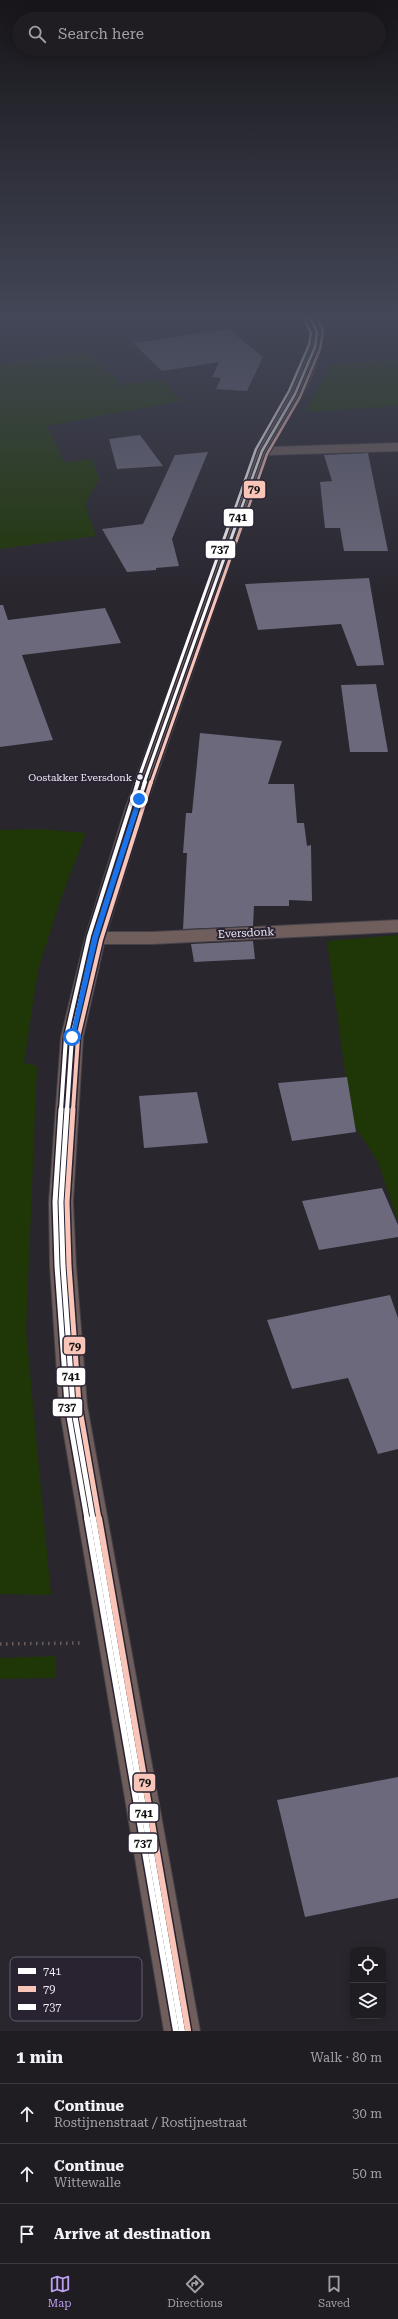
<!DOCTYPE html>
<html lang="en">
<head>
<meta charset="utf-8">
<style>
	:root { --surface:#1f1c22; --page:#2c292f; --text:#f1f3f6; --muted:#a1a1a5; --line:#3c3a40; --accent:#bca0f2 }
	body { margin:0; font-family:"Roboto Serif",serif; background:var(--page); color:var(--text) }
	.controls { position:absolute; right:12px; bottom:12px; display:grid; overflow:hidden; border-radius:8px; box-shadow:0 2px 10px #0003 }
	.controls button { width:36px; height:36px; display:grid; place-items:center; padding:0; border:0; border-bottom:1px solid var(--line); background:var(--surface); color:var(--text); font:20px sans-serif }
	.stop { position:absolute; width:12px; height:12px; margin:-9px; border:3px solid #1a73e8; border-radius:50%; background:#fff }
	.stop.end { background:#1a73e8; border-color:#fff; box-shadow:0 1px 4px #0008 }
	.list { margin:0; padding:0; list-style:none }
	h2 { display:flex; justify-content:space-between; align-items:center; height:52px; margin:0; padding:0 16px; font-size:17px }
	h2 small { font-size:13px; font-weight:400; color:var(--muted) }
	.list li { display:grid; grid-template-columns:26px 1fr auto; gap:12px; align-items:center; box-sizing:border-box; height:60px; padding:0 16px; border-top:1px solid var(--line) }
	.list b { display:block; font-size:15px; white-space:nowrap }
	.list p { margin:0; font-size:13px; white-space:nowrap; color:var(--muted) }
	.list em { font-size:13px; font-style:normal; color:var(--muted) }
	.icon { flex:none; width:22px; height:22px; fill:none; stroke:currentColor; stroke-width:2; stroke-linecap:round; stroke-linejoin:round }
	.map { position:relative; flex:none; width:398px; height:2031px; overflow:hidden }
	.search { position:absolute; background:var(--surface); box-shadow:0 2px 10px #0003; left:12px; right:12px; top:12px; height:44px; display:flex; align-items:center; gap:10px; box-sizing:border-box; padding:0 14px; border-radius:22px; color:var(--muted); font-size:15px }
	.sheet { height:232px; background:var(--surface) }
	nav { display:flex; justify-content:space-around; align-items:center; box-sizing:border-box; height:56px; border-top:1px solid var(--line); background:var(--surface); font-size:11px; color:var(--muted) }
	nav a { display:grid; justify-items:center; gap:2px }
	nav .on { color:var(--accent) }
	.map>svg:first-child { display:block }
	.green { fill:#1f3706 }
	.building { fill:#6b697b }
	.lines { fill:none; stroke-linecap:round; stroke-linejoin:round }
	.minor-casing { stroke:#454249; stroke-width:2 }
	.path { stroke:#695d5e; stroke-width:3.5; stroke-dasharray:1.5 4.5; stroke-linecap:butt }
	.minor { fill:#705e5c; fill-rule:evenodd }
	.bus-1-far4-casing { stroke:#282231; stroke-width:4.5 }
	.bus-1-far3-casing { stroke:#282231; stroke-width:5.5 }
	.bus-1-far2-casing { stroke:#282231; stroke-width:7 }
	.bus-1-far1-casing { stroke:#282231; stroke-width:8 }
	.bus-1-casing { stroke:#282231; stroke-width:9 }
	.bus-2-far4-casing { stroke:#282231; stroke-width:4.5 }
	.bus-2-far3-casing { stroke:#282231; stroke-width:5.5 }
	.bus-2-far2-casing { stroke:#282231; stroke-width:7 }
	.bus-2-far1-casing { stroke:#282231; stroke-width:8 }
	.bus-2-casing { stroke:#282231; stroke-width:9 }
	.bus-3-far4-casing { stroke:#282231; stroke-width:4.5 }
	.bus-3-far3-casing { stroke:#282231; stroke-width:5.5 }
	.bus-3-far2-casing { stroke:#282231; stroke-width:7 }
	.bus-3-far1-casing { stroke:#282231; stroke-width:8 }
	.bus-3-casing { stroke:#282231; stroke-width:9 }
	.bus-1-far4 { stroke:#fff; stroke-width:2.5 }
	.bus-1-far3 { stroke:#fff; stroke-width:3 }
	.bus-1-far2 { stroke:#fff; stroke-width:4 }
	.bus-1-far1 { stroke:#fff; stroke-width:5 }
	.bus-1 { stroke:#fff; stroke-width:6 }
	.bus-2-far4 { stroke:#f9c5b8; stroke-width:2.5 }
	.bus-2-far3 { stroke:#f9c5b8; stroke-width:3 }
	.bus-2-far2 { stroke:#f9c5b8; stroke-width:4 }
	.bus-2-far1 { stroke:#f9c5b8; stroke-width:5 }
	.bus-2 { stroke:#f9c5b8; stroke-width:6 }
	.bus-3-far4 { stroke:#fff; stroke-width:2.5 }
	.bus-3-far3 { stroke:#fff; stroke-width:3 }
	.bus-3-far2 { stroke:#fff; stroke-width:4 }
	.bus-3-far1 { stroke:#fff; stroke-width:5 }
	.bus-3 { stroke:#fff; stroke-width:6 }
	.route { fill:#1a73e8 }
	.bus-dot { fill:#f0ebf6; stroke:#282231; stroke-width:1.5 }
	.labels { text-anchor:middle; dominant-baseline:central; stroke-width:4; stroke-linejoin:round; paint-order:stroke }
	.bus-label { font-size:10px; fill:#f0ebf6; stroke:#282231; text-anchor:end }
	.street-label { font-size:11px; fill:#f0ebf6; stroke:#282231 }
	.key { fill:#282231; stroke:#645e6c; stroke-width:1 }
	.key-label { font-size:11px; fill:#f0ebf6 }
	.line-badge { stroke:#282231; stroke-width:1.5 }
	.pale-badge-label { font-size:11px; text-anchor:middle; font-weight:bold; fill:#111 }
</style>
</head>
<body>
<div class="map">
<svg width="398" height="2031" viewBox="0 0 398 2031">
	<rect width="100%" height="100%" fill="#29262e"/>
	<!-- green -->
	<path class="green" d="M 87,351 L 121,385 L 162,379 L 181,401 L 47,426 L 64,462 L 92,459 L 99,479 L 85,505 L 96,536 L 0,549 L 0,365 Z
		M 398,359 L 398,406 L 305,412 L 331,365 Z
		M 40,829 L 86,833 L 59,904 L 38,970 L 24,1063 L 37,1066 L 26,1331 L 51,1595 L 0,1594 L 0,830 Z
		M 398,935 L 398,1221 L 378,1162 L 352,1122 L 327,941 Z
		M 56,1656 L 56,1678 L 0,1679 L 0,1658 Z"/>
	<!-- building -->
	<path class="building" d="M 228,329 L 263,357 L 247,391 L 216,389 L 221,378 L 212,377 L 219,362 L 162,371 L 133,343 Z
		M 140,435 L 163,466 L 117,469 L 109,439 Z
		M 208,452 L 172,539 L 179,566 L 156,568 L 156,570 L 127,572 L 102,529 L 143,524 L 175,455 Z
		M 368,453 L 388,551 L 344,551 L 340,528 L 325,528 L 320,482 L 332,481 L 324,455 Z
		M 369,578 L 384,665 L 357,666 L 341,624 L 258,630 L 245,584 Z
		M 0,605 L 3,605 L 8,620 L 105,608 L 121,643 L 22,655 L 53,740 L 0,747 Z
		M 376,684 L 388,752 L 350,752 L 341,685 Z
		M 200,733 L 282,741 L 268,784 L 294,784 L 297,823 L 304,823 L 307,846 L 311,845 L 312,901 L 289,900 L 289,906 L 254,906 L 253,926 L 183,929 L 187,853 L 183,853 L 186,813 L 192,813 Z
		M 253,941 L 255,959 L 194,962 L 191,944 Z
		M 347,1077 L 356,1132 L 292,1141 L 278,1083 Z
		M 197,1092 L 208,1143 L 144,1148 L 139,1096 Z
		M 382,1188 L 398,1225 L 398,1237 L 319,1250 L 302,1201 Z
		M 390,1295 L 398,1318 L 398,1449 L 378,1454 L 348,1378 L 292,1389 L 267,1320 Z
		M 398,1777 L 398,1898 L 305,1917 L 277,1800 Z"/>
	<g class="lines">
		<defs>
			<path id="minor" d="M 303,315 L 315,315 C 319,320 323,328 323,335 C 321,371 290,416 272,447 L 398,443 L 398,451 L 268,455 L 145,809 L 107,932 L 152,932 L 398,920 L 398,932 L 152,944 L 104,944 L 83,1037 L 73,1202 L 76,1266 L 87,1405 L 200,2031 L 164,2031 L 59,1405 L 50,1266 L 49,1202 L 61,1037 L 85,938 L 125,809 L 255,451 L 288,394 L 309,347 L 311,332 Z"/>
		</defs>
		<!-- minor casing -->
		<use href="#minor" class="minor-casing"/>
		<!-- path -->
		<path class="path" d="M 0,1644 L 80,1643"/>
		<!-- minor -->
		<use href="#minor" class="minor"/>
		<defs>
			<path id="bus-1-far4" d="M 236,523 L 262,451 L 295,394 L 315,347 L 317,332 L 309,315"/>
			<path id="bus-1-far3" d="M 144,783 L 237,522"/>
			<path id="bus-1-far2" d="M 67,1110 L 72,1037 L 95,938 L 145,782"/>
			<path id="bus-1-far1" d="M 67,1109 L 61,1202 L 63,1266 L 73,1405 L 93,1519"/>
			<path id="bus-1" d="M 93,1518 L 182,2031"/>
			<path id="bus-2-far4" d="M 243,523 L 267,454 L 300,397 L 320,349 L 323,331 L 316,315"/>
			<path id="bus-2-far3" d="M 151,783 L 243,522"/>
			<path id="bus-2-far2" d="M 73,1110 L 78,1038 L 101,940 L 151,782"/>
			<path id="bus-2-far1" d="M 73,1109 L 67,1202 L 69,1266 L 79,1404 L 99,1519"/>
			<path id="bus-2" d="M 99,1518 L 188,2030"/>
			<path id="bus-3-far4" d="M 230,523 L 256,449 L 289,391 L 309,345 L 311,333 L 304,319"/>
			<path id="bus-3-far3" d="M 137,783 L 230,522"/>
			<path id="bus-3-far2" d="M 61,1110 L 66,1037 L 89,936 L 138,782"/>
			<path id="bus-3-far1" d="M 61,1109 L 55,1202 L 57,1266 L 67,1405 L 87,1519"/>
			<path id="bus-3" d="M 87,1518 L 176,2031"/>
		</defs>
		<!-- bus-1-far4 casing -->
		<use href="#bus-1-far4" class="bus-1-far4-casing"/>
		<!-- bus-1-far3 casing -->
		<use href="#bus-1-far3" class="bus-1-far3-casing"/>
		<!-- bus-1-far2 casing -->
		<use href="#bus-1-far2" class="bus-1-far2-casing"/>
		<!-- bus-1-far1 casing -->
		<use href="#bus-1-far1" class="bus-1-far1-casing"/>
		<!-- bus-1 casing -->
		<use href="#bus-1" class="bus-1-casing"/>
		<!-- bus-2-far4 casing -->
		<use href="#bus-2-far4" class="bus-2-far4-casing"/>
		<!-- bus-2-far3 casing -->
		<use href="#bus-2-far3" class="bus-2-far3-casing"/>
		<!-- bus-2-far2 casing -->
		<use href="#bus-2-far2" class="bus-2-far2-casing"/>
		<!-- bus-2-far1 casing -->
		<use href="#bus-2-far1" class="bus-2-far1-casing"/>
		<!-- bus-2 casing -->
		<use href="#bus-2" class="bus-2-casing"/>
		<!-- bus-3-far4 casing -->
		<use href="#bus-3-far4" class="bus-3-far4-casing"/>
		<!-- bus-3-far3 casing -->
		<use href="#bus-3-far3" class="bus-3-far3-casing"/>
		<!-- bus-3-far2 casing -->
		<use href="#bus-3-far2" class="bus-3-far2-casing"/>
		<!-- bus-3-far1 casing -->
		<use href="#bus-3-far1" class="bus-3-far1-casing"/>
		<!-- bus-3 casing -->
		<use href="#bus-3" class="bus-3-casing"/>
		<!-- bus-1-far4 -->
		<use href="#bus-1-far4" class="bus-1-far4"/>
		<!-- bus-1-far3 -->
		<use href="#bus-1-far3" class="bus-1-far3"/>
		<!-- bus-1-far2 -->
		<use href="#bus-1-far2" class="bus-1-far2"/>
		<!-- bus-1-far1 -->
		<use href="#bus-1-far1" class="bus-1-far1"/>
		<!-- bus-1 -->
		<use href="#bus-1" class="bus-1"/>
		<!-- bus-2-far4 -->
		<use href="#bus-2-far4" class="bus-2-far4"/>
		<!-- bus-2-far3 -->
		<use href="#bus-2-far3" class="bus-2-far3"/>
		<!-- bus-2-far2 -->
		<use href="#bus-2-far2" class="bus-2-far2"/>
		<!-- bus-2-far1 -->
		<use href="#bus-2-far1" class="bus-2-far1"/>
		<!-- bus-2 -->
		<use href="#bus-2" class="bus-2"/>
		<!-- bus-3-far4 -->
		<use href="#bus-3-far4" class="bus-3-far4"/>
		<!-- bus-3-far3 -->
		<use href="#bus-3-far3" class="bus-3-far3"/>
		<!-- bus-3-far2 -->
		<use href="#bus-3-far2" class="bus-3-far2"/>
		<!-- bus-3-far1 -->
		<use href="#bus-3-far1" class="bus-3-far1"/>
		<!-- bus-3 -->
		<use href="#bus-3" class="bus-3"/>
	</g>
	<!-- sky -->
	<linearGradient id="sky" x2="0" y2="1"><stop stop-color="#171519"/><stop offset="0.53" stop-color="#434757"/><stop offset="1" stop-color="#434757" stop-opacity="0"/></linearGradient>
	<rect width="398" height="599" fill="url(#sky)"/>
	<!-- route -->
	<path class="route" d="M 137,798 L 142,799 L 98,938 L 75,1037 L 70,1038 L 92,938 Z"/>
	<!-- markers -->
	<circle class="bus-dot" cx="140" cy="777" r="3.5"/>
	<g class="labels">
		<!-- bus labels -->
		<g class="bus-label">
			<text x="132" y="777">Oostakker Eversdonk</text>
		</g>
		<!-- street labels -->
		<g class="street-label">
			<text transform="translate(246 933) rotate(-3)">Eversdonk</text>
		</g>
	</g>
	<!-- legend -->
	<rect x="10" y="1957" width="132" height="64" rx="6" class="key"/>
	<rect x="18" y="1968" width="18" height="6" fill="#fff"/>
	<rect x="18" y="1986" width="18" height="6" fill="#f9c5b8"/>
	<rect x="18" y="2004" width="18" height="6" fill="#fff"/>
	<g class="key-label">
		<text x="43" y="1975">741</text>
		<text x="43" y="1993">79</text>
		<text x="43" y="2011">737</text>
	</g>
	<g class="line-badge">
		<rect x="243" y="480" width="23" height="19" rx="4" fill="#f9c5b8"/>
		<rect x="223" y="508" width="31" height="19" rx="4" fill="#fff"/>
		<rect x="205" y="540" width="31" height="19" rx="4" fill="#fff"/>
		<rect x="63" y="1336" width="23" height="19" rx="4" fill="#f9c5b8"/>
		<rect x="56" y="1367" width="30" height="19" rx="4" fill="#fff"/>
		<rect x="52" y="1398" width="31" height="19" rx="4" fill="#fff"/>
		<rect x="133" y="1773" width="23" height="19" rx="4" fill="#f9c5b8"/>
		<rect x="129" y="1803" width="30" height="19" rx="4" fill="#fff"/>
		<rect x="128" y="1833" width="30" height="20" rx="4" fill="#fff"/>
	</g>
	<g class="pale-badge-label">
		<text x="254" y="493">79</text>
		<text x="238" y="521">741</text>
		<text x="220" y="553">737</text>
		<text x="75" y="1350">79</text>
		<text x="71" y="1380">741</text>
		<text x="67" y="1411">737</text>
		<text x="145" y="1786">79</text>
		<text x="144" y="1817">741</text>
		<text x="143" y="1847">737</text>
	</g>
</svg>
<div class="controls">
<button><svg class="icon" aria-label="locate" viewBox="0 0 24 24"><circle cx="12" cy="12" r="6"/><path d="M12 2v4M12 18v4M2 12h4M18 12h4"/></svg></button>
<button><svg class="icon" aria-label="layers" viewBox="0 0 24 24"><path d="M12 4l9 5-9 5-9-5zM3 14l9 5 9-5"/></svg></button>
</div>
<div class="stop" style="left:72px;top:1037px"></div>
<div class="stop end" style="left:139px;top:799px"></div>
<div class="search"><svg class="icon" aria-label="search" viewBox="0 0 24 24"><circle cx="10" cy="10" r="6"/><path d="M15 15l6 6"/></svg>Search here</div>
</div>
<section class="sheet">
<h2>1 min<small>Walk · 80 m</small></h2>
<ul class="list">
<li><svg class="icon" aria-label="ahead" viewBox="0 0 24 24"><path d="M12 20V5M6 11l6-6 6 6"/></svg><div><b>Continue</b><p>Rostijnenstraat / Rostijnestraat</p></div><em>30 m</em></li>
<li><svg class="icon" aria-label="ahead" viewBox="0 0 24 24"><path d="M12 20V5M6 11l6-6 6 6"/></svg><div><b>Continue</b><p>Wittewalle</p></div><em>50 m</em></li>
<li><svg class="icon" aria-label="arrive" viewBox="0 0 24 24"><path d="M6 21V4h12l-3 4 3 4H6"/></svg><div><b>Arrive at destination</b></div></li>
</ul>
</section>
<nav>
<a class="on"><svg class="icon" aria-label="map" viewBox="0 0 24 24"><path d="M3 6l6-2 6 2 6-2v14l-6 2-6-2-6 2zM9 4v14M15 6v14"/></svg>Map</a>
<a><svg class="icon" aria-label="directions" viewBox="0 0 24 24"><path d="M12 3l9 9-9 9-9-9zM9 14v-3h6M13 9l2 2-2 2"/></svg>Directions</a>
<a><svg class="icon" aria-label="saved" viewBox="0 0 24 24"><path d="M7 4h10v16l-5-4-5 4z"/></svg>Saved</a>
</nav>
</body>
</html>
